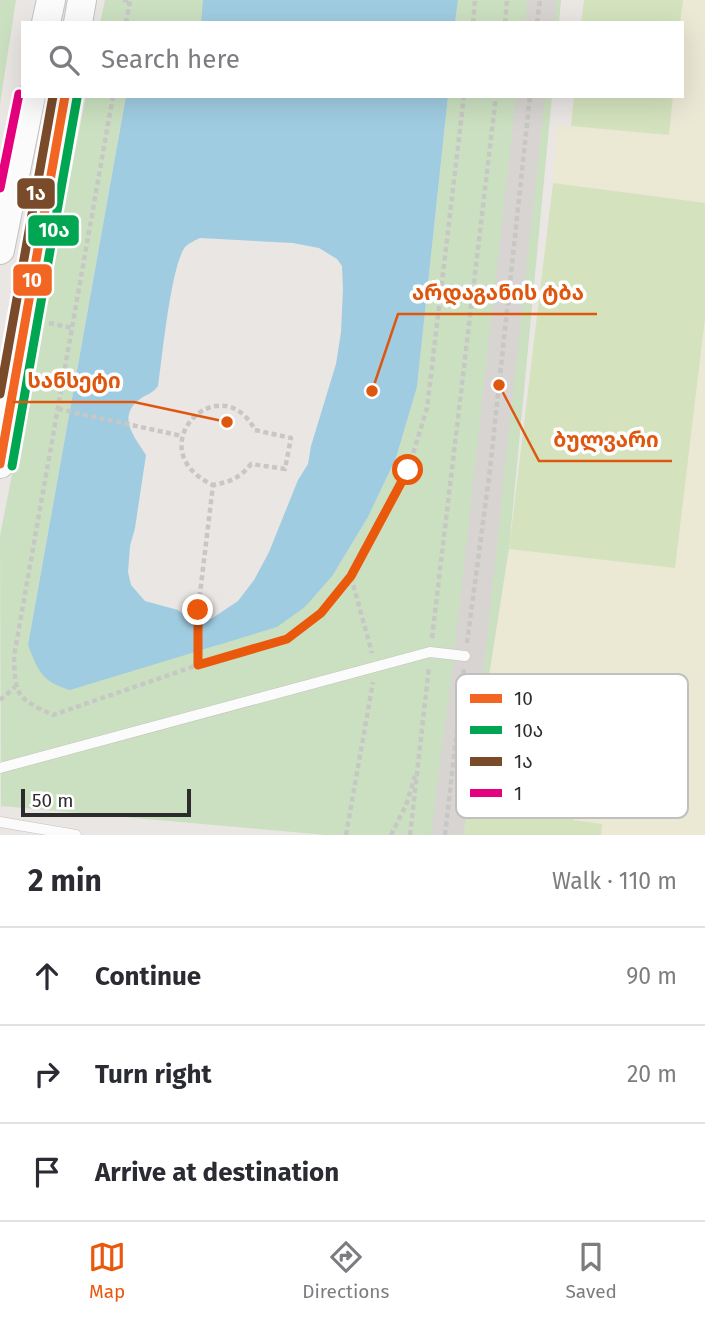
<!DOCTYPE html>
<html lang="en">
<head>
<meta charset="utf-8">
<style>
	:root { --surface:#fff; --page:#f2f2f3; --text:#2b2b33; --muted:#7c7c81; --line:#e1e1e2; --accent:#ea580c }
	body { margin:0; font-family:"Fira Sans","Noto Sans Georgian",sans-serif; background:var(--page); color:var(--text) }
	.scale { position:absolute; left:21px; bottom:18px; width:170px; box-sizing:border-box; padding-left:7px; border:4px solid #2c2c2c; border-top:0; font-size:19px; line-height:24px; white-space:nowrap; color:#2c2c2c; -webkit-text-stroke:5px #fff; paint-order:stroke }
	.stop { position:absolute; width:21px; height:21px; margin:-16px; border:5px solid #ea580c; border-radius:50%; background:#fff }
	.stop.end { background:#ea580c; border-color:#fff; box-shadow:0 2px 7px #0008 }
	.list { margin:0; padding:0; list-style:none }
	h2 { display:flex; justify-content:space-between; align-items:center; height:91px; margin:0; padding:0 28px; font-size:30px }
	h2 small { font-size:23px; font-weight:400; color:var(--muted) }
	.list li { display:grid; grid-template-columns:46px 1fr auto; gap:21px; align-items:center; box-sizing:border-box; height:98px; padding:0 28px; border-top:2px solid var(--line) }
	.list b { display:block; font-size:26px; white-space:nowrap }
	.list em { font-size:23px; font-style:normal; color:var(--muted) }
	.icon { flex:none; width:38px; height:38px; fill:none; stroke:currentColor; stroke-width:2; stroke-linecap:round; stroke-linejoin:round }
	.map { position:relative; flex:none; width:705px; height:835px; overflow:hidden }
	.search { position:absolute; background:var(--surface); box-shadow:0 7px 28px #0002; left:21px; right:21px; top:21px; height:77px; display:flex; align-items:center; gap:18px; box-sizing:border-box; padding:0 24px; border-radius:0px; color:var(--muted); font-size:26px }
	.sheet { height:385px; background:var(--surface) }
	nav { display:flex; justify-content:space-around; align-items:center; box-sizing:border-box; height:98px; border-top:2px solid var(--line); background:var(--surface); font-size:19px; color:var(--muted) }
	nav a { display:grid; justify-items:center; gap:4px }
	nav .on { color:var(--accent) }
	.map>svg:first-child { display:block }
	.green { fill:#cbe0c0 }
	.sand { fill:#ebe8d4 }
	.pitch { fill:#d4e3be }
	.plaza { fill:#d7d4d1 }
	.water { fill:#a0cce1; fill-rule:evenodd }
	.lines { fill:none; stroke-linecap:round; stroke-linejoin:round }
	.service-casing { stroke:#c4c2c2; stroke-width:11 }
	.secondary-casing { stroke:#c4c2c2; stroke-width:30 }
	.path { stroke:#c7c7c6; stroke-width:4.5; stroke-dasharray:5 3.5; stroke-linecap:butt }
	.service { stroke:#fcfbfb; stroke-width:10 }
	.secondary { stroke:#fcfbfb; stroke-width:28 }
	.bus-1-casing { stroke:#fff; stroke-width:14 }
	.bus-2-casing { stroke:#fff; stroke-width:14 }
	.bus-3-casing { stroke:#fff; stroke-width:14 }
	.bus-4-casing { stroke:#fff; stroke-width:14 }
	.bus-1 { stroke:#f26522; stroke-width:9 }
	.bus-2 { stroke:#00a651; stroke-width:9 }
	.bus-3 { stroke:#7a4b2a; stroke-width:9 }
	.bus-4 { stroke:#e5007d; stroke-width:9 }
	.route { stroke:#ea580c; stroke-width:9 }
	.key { fill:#fff; stroke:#c0c0c0; stroke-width:2 }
	.key-label { font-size:19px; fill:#2c2c2c }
	.leader { fill:none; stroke:#df570e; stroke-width:2.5 }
	.callout-dot { fill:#df570e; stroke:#fff; stroke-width:2.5 }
	.callout-label { font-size:21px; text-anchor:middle; font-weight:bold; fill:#df570e; stroke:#fff; stroke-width:7; stroke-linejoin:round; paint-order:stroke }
	.line-badge { stroke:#fff; stroke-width:2.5 }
	.badge-label { font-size:19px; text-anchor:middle; font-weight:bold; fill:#fff }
</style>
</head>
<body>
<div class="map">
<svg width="705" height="835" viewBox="0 0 705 835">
	<rect width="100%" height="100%" fill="#e9e6e3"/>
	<!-- green -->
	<path class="green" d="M 0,0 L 16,0 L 0,104 Z
		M 105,0 L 203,0 L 204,3 L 201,23 L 100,23 Z
		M 458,0 L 561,0 L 559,23 L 455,23 Z
		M 86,96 L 126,96 L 28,645 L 182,655 L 216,646 L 333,575 L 368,517 L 396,458 L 417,387 L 448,96 L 552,96 L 509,549 L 464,835 L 326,835 L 1,806 L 0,536 Z"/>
	<!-- sand -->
	<path class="sand" d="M 683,0 L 705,0 L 705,203 L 553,183 L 557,125 L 669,135 L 673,96 L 682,96 L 682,23 L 680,23 Z
		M 705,318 L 705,835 L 601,835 L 602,824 L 573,820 L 553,781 L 561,704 L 487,691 L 509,549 L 675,568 Z"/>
	<!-- pitch -->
	<path class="pitch" d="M 584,0 L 683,0 L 680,23 L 581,23 Z
		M 574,96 L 673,96 L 669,135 L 571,126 Z
		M 553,183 L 705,203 L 705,318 L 675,568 L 509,549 Z
		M 487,691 L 561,704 L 553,781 L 577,784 L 573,820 L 602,824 L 601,835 L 464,835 Z"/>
	<!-- plaza -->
	<path class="plaza" d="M 527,0 L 557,0 L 554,23 L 525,23 Z
		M 516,96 L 545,96 L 484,665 L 463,835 L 431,835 L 454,655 Z"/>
	<!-- water -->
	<path class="water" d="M 203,0 L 458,0 L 455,23 L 201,23 Z
		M 126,96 L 448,96 L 417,387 L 396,458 L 368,517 L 333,575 L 305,607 L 277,627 L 70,690 C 42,682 38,671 28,645 ZM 200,238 L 293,243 L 319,248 L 337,259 L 342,266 L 343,289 L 341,332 L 336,364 L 311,446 L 308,464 L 298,480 L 269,552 L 254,580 L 238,601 L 211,619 L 189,619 L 178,610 L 145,601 L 131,585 L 128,572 L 130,546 L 135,528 L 146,455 C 135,437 116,417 140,399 C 147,394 152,394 158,386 C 162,360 171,262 186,246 C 189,243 196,240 200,238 Z"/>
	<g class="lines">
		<defs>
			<path id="service" d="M 0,768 L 430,652 L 465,656
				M 0,822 L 76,835"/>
			<path id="secondary" d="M 46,23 L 51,0
				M 78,23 L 82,0
				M 0,250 L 31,96
				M 0,464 L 65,96"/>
		</defs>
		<!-- service casing -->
		<use href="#service" class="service-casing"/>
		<!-- secondary casing -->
		<use href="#secondary" class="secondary-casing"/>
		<!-- path -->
		<path class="path" d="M 123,0 L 130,1
			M 126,23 L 130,0
			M 473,23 L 475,0
			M 505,23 L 507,0
			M 537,23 L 540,0
			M 113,96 L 14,656 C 15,695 16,698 53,715 L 198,665 L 287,639 L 322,613 L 351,576 L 408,470 L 427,408 L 464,96
			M 49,323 L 72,328
			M 58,409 L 182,436
			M 351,577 L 372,653
			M 432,638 L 496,96
			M 467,643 L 490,469 L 530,96
			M 198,665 L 198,610 L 213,485 C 136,449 220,364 255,430 L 291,438 L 285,469 L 251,464 C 240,478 230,482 213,485
			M 0,700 L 15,687
			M 346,835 L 373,682
			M 391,835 L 406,805 L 415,776
			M 410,835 L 429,667
			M 445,835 L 464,669"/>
		<!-- service -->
		<use href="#service" class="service"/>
		<!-- secondary -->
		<use href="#secondary" class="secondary"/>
		<defs>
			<path id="bus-1" d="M 0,464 L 65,96"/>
			<path id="bus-2" d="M 12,466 L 77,98"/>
			<path id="bus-3" d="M 0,394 L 53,96"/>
			<path id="bus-4" d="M 0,188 L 19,94"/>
		</defs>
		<!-- bus-1 casing -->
		<use href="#bus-1" class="bus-1-casing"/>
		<!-- bus-2 casing -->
		<use href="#bus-2" class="bus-2-casing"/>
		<!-- bus-3 casing -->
		<use href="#bus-3" class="bus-3-casing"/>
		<!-- bus-4 casing -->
		<use href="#bus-4" class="bus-4-casing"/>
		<!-- bus-1 -->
		<use href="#bus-1" class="bus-1"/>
		<!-- bus-2 -->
		<use href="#bus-2" class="bus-2"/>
		<!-- bus-3 -->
		<use href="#bus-3" class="bus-3"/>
		<!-- bus-4 -->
		<use href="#bus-4" class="bus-4"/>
	</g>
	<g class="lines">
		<!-- route -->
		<path class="route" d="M 198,610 L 198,665 L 287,639 L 321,613 L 351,576 L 408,470"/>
	</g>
	<!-- legend -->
	<rect x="456" y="674" width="232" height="144" rx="10" class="key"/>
	<rect x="470" y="694" width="32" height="9" fill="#f26522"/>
	<rect x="470" y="726" width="32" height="8" fill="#00a651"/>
	<rect x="470" y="757" width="32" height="9" fill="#7a4b2a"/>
	<rect x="470" y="789" width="32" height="8" fill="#e5007d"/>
	<g class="key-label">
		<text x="514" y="705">10</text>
		<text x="514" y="737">10ა</text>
		<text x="514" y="768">1ა</text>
		<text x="514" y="800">1</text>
	</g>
	<!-- callouts -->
	<path class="leader" d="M372 391L398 314H597M227 422L134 402H13M499 385L539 461H672"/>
	<g class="callout-dot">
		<circle cx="372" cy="391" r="7"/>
		<circle cx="227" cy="422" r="7"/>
		<circle cx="499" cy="385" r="7"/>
	</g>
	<g class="callout-label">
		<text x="498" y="300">არდაგანის ტბა</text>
		<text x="74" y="388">სანსეტი</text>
		<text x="606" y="447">ბულვარი</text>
	</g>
	<g class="line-badge">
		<rect x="16" y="177" width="40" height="33" rx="7" fill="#7a4b2a"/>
		<rect x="27" y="214" width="53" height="33" rx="7" fill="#00a651"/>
		<rect x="12" y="263" width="41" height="34" rx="7" fill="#f26522"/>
	</g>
	<g class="badge-label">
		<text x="36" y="200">1ა</text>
		<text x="54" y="237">10ა</text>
		<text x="32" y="287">10</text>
	</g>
</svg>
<div class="scale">50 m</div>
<div class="stop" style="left:408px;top:470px"></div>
<div class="stop end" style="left:198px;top:610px"></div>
<div class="search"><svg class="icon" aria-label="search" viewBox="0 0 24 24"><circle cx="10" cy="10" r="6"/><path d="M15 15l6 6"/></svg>Search here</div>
</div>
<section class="sheet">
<h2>2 min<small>Walk · 110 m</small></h2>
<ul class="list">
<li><svg class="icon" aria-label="ahead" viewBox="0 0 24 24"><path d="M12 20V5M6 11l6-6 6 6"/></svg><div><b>Continue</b></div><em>90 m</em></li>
<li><svg class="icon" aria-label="right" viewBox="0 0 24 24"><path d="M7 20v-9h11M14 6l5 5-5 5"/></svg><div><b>Turn right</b></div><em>20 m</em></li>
<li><svg class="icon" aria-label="arrive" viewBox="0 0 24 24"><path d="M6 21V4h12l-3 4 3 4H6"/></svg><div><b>Arrive at destination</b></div></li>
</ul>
</section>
<nav>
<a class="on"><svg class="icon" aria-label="map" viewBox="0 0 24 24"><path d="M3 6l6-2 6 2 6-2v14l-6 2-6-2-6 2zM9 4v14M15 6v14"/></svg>Map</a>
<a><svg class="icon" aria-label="directions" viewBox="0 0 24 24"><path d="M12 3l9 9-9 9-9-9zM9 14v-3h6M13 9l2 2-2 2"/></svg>Directions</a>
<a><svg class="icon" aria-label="saved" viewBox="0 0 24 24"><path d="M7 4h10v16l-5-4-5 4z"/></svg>Saved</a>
</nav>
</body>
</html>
